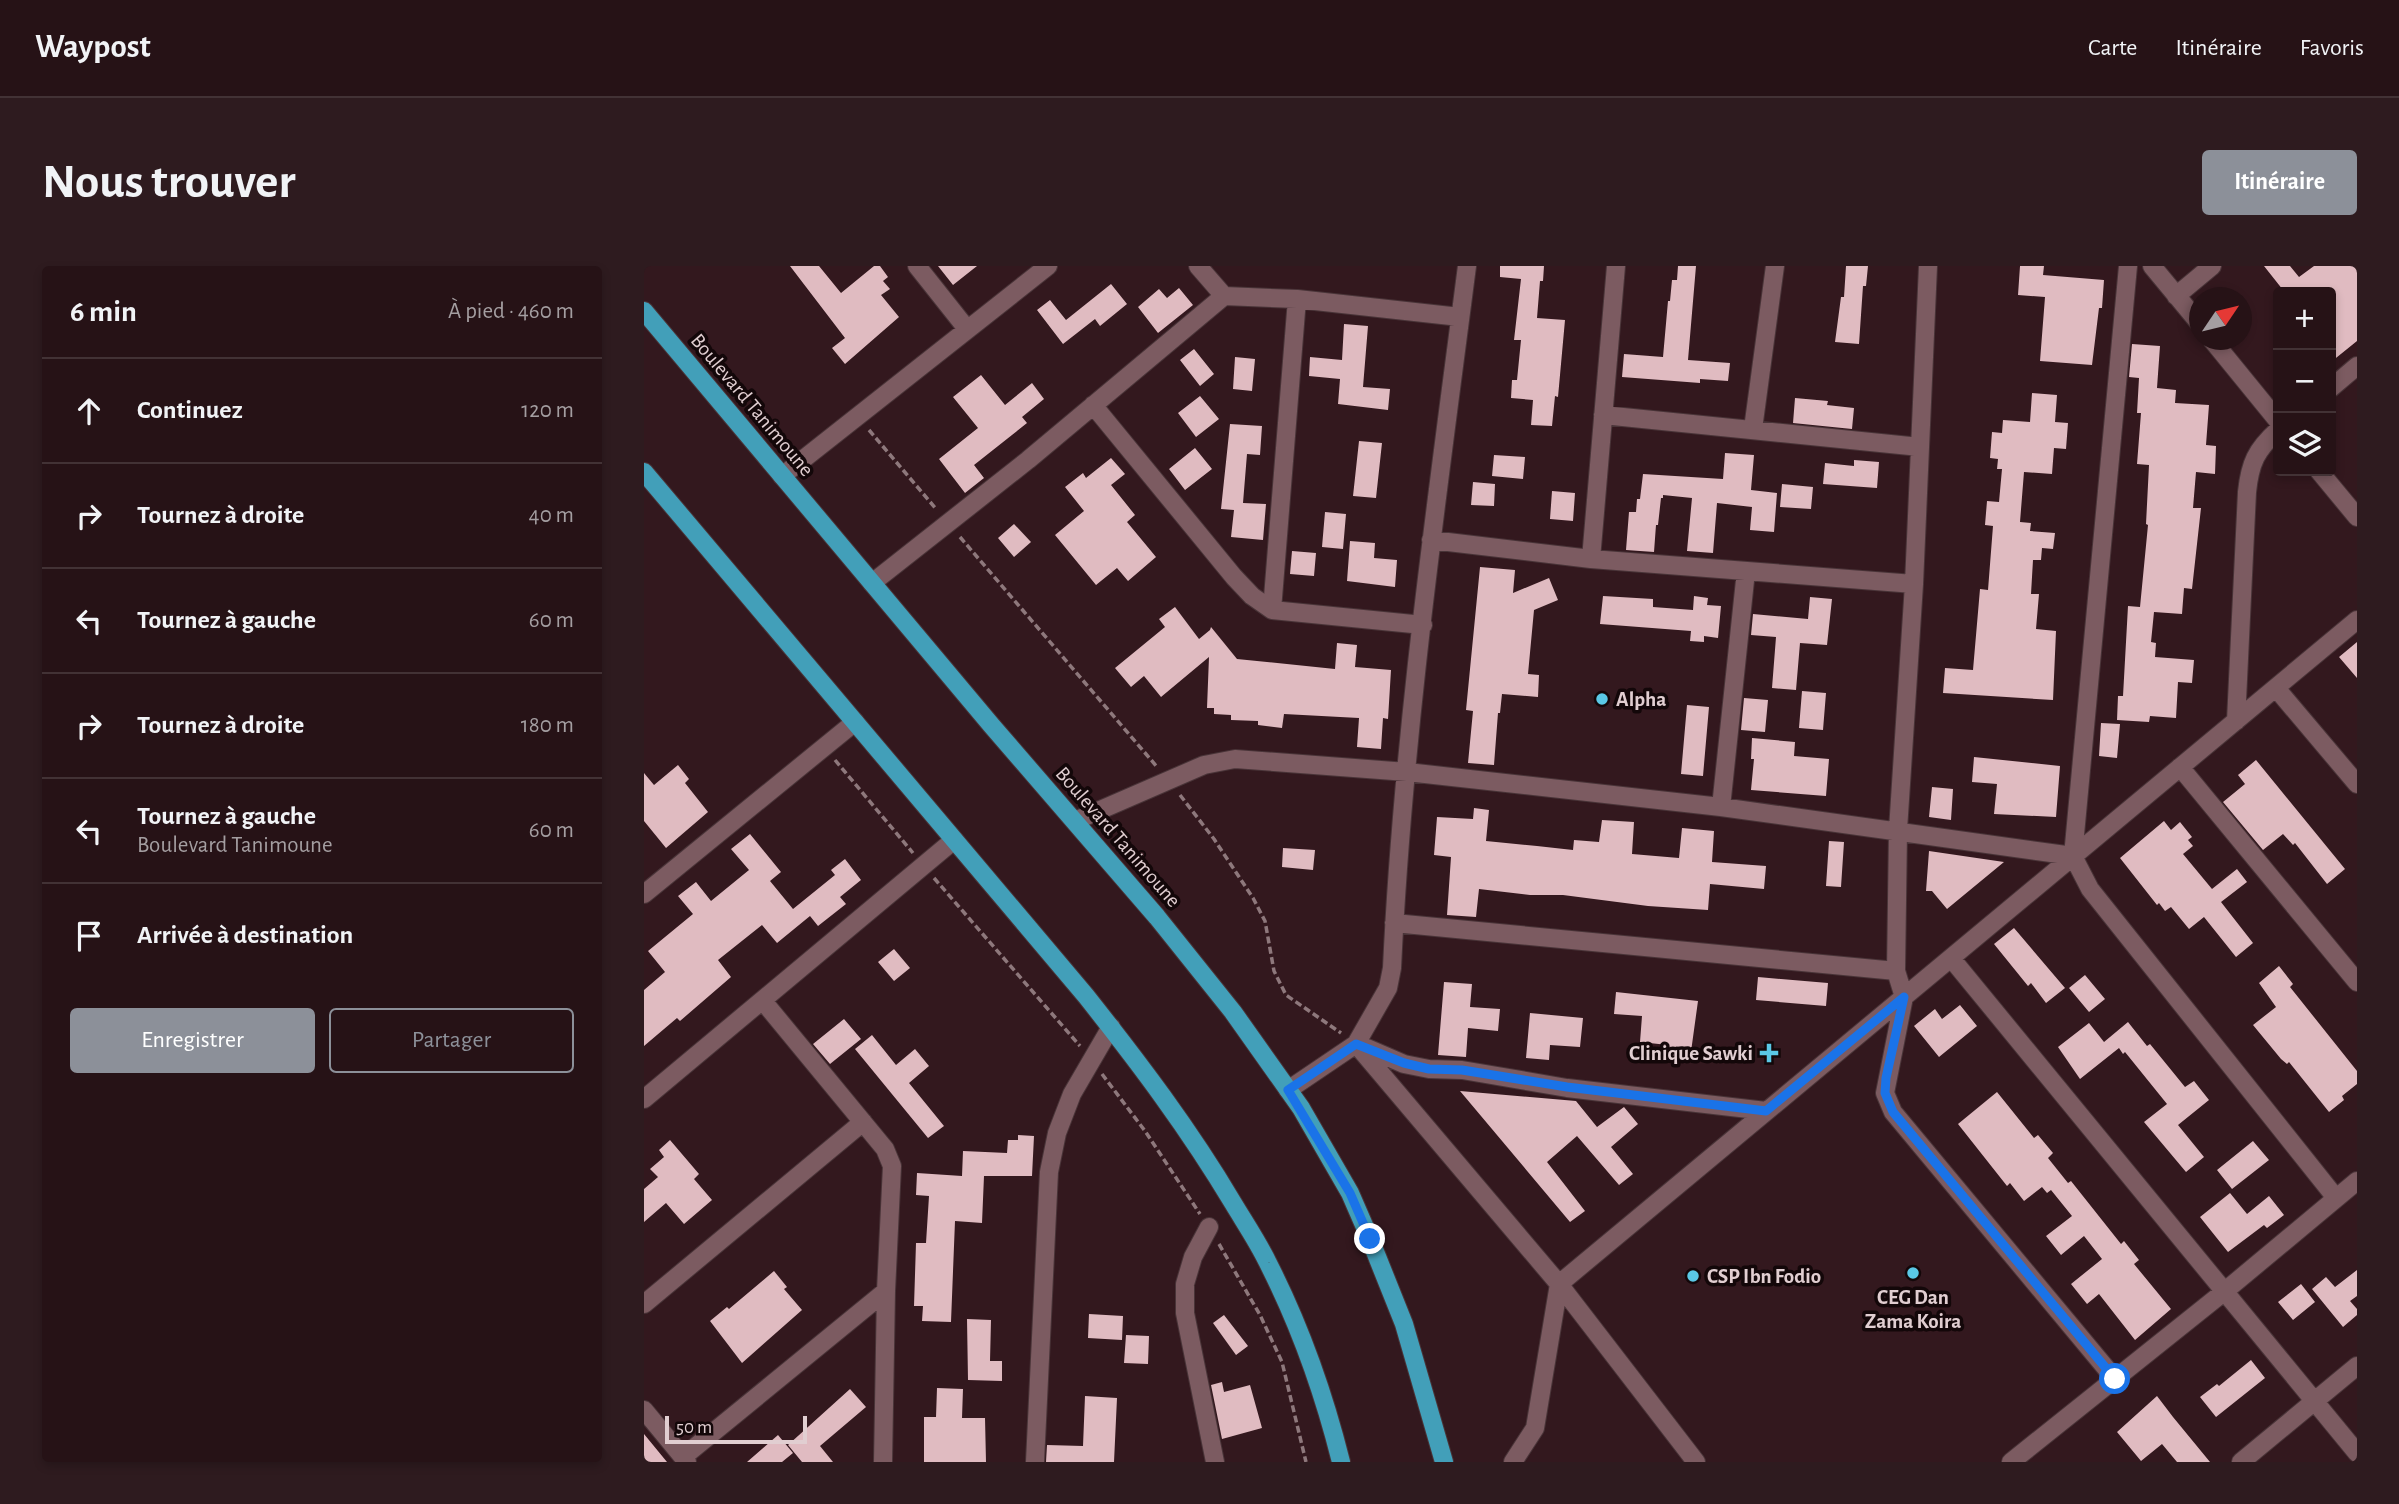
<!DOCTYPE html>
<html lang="fr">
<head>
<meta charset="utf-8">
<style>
	:root { --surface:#261216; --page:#2e1b1f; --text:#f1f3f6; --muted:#a49ea1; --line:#423235; --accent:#8c9099 }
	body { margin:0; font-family:"Alegreya Sans",sans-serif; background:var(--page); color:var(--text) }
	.controls { position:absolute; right:21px; top:21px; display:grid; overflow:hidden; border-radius:7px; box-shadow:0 4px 10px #0003 }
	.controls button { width:63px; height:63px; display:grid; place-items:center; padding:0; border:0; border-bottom:2px solid var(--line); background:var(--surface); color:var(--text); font:35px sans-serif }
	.compass { position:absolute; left:1545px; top:21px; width:63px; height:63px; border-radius:50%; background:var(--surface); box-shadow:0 4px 10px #0003; rotate:55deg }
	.scale { position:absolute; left:21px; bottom:18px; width:142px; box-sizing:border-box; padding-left:7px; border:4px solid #e1ced1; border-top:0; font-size:19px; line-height:24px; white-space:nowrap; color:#e1ced1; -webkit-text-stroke:5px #130709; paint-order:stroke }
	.stop { position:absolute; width:21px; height:21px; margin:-16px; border:5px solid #1a73e8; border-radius:50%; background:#fff }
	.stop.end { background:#1a73e8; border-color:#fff; box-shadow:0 2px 7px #0008 }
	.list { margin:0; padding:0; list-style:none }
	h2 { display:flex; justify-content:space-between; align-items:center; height:91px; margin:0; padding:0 28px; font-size:30px }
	h2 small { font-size:23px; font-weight:400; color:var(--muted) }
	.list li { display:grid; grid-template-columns:46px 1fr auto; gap:21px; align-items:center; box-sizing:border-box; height:105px; padding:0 28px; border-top:2px solid var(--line) }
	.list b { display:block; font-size:26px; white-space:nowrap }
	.list p { margin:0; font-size:23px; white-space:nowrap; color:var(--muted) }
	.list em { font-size:23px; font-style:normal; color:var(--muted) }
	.actions { display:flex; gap:14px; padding:21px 28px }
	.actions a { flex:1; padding:16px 0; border:2px solid var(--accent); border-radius:7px; text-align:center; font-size:24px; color:var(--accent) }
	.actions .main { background:var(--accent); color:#fff }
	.icon { flex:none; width:38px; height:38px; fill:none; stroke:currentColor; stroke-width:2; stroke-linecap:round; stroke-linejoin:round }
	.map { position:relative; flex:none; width:1713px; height:1196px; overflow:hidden; border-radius:7px }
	header { display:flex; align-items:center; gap:42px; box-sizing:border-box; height:98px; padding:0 35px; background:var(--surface); border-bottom:2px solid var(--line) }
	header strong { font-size:33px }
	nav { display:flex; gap:38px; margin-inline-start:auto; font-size:24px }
	.intro { display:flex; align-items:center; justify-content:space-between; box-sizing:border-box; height:168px; padding:0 42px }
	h1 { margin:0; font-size:49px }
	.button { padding:18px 32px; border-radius:7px; background:var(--accent); color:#fff; font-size:24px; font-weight:700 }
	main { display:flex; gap:42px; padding:0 42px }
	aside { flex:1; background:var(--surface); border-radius:7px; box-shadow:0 4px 10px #0003 }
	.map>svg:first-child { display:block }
	.building { fill:#e0bbc1 }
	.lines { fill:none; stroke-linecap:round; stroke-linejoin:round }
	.minor-casing { stroke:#493438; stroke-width:20 }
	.primary-casing { stroke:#493438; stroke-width:20 }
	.path { stroke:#8e787c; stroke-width:3.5; stroke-dasharray:7 3.5; stroke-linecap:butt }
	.minor { stroke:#7c5b61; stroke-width:18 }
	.primary { stroke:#429fb9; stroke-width:18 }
	.route { stroke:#1a73e8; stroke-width:9 }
	.poi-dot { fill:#5ac8e6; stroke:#130709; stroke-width:2.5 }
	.labels { text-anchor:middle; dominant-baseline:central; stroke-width:7; stroke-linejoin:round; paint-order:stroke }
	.street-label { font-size:21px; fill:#e1ced1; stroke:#130709 }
	.poi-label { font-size:21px; font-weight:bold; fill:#e1ced1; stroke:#130709; text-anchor:start }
</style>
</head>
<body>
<header>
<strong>Waypost</strong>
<nav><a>Carte</a><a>Itinéraire</a><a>Favoris</a></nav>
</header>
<div class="intro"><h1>Nous trouver</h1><a class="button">Itinéraire</a></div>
<main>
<aside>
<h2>6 min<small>À pied · 460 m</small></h2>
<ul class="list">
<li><svg class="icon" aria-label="ahead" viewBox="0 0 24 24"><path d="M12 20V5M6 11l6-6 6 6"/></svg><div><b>Continuez</b></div><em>120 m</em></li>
<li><svg class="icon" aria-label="right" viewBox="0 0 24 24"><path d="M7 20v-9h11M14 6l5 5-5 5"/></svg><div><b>Tournez à droite</b></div><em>40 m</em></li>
<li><svg class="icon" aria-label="left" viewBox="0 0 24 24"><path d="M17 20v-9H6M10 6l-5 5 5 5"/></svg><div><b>Tournez à gauche</b></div><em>60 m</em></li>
<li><svg class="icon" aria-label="right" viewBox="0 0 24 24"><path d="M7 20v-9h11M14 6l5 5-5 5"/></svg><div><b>Tournez à droite</b></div><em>180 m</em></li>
<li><svg class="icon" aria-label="left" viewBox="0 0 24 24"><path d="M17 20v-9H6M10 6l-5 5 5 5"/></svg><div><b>Tournez à gauche</b><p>Boulevard Tanimoune</p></div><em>60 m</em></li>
<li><svg class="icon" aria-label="arrive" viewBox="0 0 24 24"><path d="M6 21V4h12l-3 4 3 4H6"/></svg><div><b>Arrivée à destination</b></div></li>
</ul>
<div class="actions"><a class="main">Enregistrer</a><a>Partager</a></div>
</aside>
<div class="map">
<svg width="1713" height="1196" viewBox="0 0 1713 1196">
	<rect width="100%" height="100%" fill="#33181e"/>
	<!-- building -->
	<path class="building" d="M 146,0 L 175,0 L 197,27 L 230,0 L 236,0 L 244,11 L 239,15 L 246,23 L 237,29 L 255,51 L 201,98 L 188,82 L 201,72 Z
		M 294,0 L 333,0 L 309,19 Z
		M 856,0 L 900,0 L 899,15 L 896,15 L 893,52 L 921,54 L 914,131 L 911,130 L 908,160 L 887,159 L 889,134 L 867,132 L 868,114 L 873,114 L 877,74 L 870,74 L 877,13 L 856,11 Z
		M 1034,0 L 1052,0 L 1044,94 L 1086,97 L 1084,115 L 1056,113 L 1056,117 L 978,111 L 980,88 L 1019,91 L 1024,35 L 1026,35 L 1028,14 L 1033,14 Z
		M 1202,0 L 1224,0 L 1222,20 L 1219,20 L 1215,78 L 1191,76 L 1197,31 L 1200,31 Z
		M 1376,0 L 1400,0 L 1399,9 L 1460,14 L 1458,42 L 1455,42 L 1448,99 L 1396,95 L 1401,31 L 1374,29 Z
		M 1620,0 L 1646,0 L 1655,11 L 1670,0 L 1713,0 L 1713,75 L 1687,96 L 1687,26 L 1637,26 L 1639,24 Z
		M 467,18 L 483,38 L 456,60 L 451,53 L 419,78 L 393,44 L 406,34 L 422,54 Z
		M 535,22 L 549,39 L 514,67 L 494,41 L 515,23 L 523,32 Z
		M 700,58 L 724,60 L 719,121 L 746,123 L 744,144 L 694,138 L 696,113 L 665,110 L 666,91 L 698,94 Z
		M 1488,78 L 1516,80 L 1513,122 L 1532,124 L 1531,137 L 1565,139 L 1562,179 L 1572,180 L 1571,208 L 1552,206 L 1549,242 L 1557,242 L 1548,323 L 1540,322 L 1538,348 L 1510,346 L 1507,376 L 1512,377 L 1511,391 L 1550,394 L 1548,417 L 1534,416 L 1532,452 L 1506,450 L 1505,456 L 1473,454 L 1474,430 L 1479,430 L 1484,340 L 1496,341 L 1504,259 L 1502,258 L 1505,199 L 1493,198 L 1497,147 L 1493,147 L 1495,112 L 1485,111 Z
		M 550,83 L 570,108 L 556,120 L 536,94 Z
		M 591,91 L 611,93 L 608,125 L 589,123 Z
		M 337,109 L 361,139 L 388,117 L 400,133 L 378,151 L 383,157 L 330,199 L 340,212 L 321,227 L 295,193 L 334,162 L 309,131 Z
		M 1388,127 L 1413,129 L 1411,156 L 1424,157 L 1422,183 L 1410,182 L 1408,208 L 1380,206 L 1376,256 L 1387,257 L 1386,265 L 1411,267 L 1409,283 L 1398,282 L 1397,294 L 1389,294 L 1387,328 L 1395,328 L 1392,363 L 1412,365 L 1409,434 L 1299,427 L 1301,402 L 1329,404 L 1336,323 L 1344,324 L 1349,260 L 1341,259 L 1343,235 L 1355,236 L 1358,203 L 1353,203 L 1354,193 L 1346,192 L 1348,166 L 1358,167 L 1359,154 L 1386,156 Z
		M 556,130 L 575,153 L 552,171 L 534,147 Z
		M 1151,132 L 1184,135 L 1183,139 L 1210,142 L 1208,163 L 1149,157 Z
		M 586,158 L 618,160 L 616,189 L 603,188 L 599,237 L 622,238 L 619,274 L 587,271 L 590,244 L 577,243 Z
		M 715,175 L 738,177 L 732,232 L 709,230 Z
		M 551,182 L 568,203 L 541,224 L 525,203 Z
		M 1081,187 L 1110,189 L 1107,224 L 1133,227 L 1130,266 L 1106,264 L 1108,241 L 1073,237 L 1069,287 L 1043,285 L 1048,232 L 1019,229 L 1019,232 L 1017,232 L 1014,259 L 1012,259 L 1010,286 L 982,284 L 985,246 L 992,246 L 993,233 L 996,233 L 999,208 L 1079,213 Z
		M 850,189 L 881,191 L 879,213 L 848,210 Z
		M 467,192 L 481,208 L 467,219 L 491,249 L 483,256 L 512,291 L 484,315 L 473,302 L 452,319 L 411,269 L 440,245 L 421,221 L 439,207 L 442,212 Z
		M 1210,194 L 1235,196 L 1233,222 L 1179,218 L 1181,197 L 1210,200 Z
		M 829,216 L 851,218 L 850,240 L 827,239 Z
		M 1138,218 L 1169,221 L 1167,243 L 1136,241 Z
		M 908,225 L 931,227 L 929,255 L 906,253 Z
		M 681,246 L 702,248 L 699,283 L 678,281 Z
		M 370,258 L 387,276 L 370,291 L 354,272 Z
		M 706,275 L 731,277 L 730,292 L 753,294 L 751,321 L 703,315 Z
		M 648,285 L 672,287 L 670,310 L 646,308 Z
		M 836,301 L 871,304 L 869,327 L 905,312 L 914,334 L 890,344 L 884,408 L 895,409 L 894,431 L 858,428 L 856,447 L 854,447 L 850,499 L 824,497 L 829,445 L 822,444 Z
		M 959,330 L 1009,333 L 1009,341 L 1049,344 L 1050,330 L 1064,332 L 1063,339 L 1077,340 L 1074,372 L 1060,370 L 1060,376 L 1046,375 L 1047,365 L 956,358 Z
		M 1166,331 L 1188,333 L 1183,379 L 1156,377 L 1152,424 L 1128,422 L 1132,371 L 1107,369 L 1109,348 L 1164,353 Z
		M 531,341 L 555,373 L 566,364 L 567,361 L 593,393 L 691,403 L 693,377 L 713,379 L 711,401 L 747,404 L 744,453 L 739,452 L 737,483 L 713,481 L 715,452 L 640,448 L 638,462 L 614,459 L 614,455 L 587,454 L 587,449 L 570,448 L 570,442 L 563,442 L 565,391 L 517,431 L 500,410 L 487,421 L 471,402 L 521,361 L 515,353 Z
		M 1713,376 L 1713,412 L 1695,391 Z
		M 1158,425 L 1182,427 L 1179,464 L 1155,462 Z
		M 1100,432 L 1124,434 L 1121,466 L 1097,464 Z
		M 1043,439 L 1065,441 L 1059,510 L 1037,508 Z
		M 1457,457 L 1476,458 L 1473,492 L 1455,490 Z
		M 1108,472 L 1151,476 L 1150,490 L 1185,493 L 1182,530 L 1107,524 L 1110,493 L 1107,493 Z
		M 1330,491 L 1416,500 L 1412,551 L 1350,548 L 1353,518 L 1328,516 Z
		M 1612,494 L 1701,603 L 1683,618 L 1651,577 L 1649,579 L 1639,568 L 1619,584 L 1579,536 L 1601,518 L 1594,509 Z
		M 34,499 L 45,513 L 41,517 L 64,546 L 22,582 L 0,555 L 0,507 L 10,519 Z
		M 1288,521 L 1309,523 L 1307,554 L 1285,551 Z
		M 830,542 L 845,544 L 842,575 L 893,580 L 929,584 L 930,574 L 955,576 L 958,554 L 990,556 L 988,588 L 1035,592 L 1038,562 L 1070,565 L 1068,596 L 1122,600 L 1120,623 L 1066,618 L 1064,644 L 1004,640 L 919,629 L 886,629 L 835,623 L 832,651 L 803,649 L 807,591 L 790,589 L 793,551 L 829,553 Z
		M 1520,555 L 1527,564 L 1536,556 L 1548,571 L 1544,574 L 1549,580 L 1539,588 L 1568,623 L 1593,603 L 1603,616 L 1577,636 L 1609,677 L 1592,691 L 1560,651 L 1545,663 L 1527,641 L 1521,645 L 1515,637 L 1513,639 L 1476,592 Z
		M 106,568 L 137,606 L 126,615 L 149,643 L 191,609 L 187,604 L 201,593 L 217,614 L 196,631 L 202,638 L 174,660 L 166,650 L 133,677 L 118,659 L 74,694 L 87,711 L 36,755 L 33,752 L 0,780 L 0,724 L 21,706 L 4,685 L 49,648 L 34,630 L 52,616 L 67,635 L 105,604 L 87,583 Z
		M 1185,575 L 1200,576 L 1197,621 L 1182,620 Z
		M 639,582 L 671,584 L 669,604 L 638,601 Z
		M 1285,585 L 1360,596 L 1303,643 L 1288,625 L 1282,625 Z
		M 1370,662 L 1421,722 L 1402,737 L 1387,717 L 1384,720 L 1350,678 Z
		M 250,683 L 266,702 L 250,715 L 234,696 Z
		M 1635,700 L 1649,718 L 1646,721 L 1713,805 L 1713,818 L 1698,830 L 1700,834 L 1685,846 L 1645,796 L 1643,798 L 1637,793 L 1609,759 L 1632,741 L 1615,717 Z
		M 1441,709 L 1461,733 L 1445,746 L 1425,722 Z
		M 1114,711 L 1184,717 L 1182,740 L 1112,734 Z
		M 800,716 L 828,718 L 826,741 L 856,743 L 854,765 L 824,762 L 822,791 L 794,789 Z
		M 972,726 L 1054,735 L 1046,793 L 1023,791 L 1024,779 L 996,776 L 998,750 L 970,748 Z
		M 1316,739 L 1333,760 L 1295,791 L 1270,760 L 1291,743 L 1298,753 Z
		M 886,747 L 939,752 L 936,781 L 906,779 L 905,794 L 882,792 Z
		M 200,753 L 217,773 L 186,798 L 169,778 Z
		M 1484,756 L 1503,780 L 1506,778 L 1541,821 L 1550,815 L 1565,834 L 1534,859 L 1560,891 L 1542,906 L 1500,856 L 1523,838 L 1481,786 L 1479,788 L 1475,782 L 1436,813 L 1414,781 L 1445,757 L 1460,776 Z
		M 228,769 L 252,799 L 271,783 L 285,800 L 265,817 L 300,860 L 284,872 L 211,783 Z
		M 816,825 L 932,835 L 953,861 L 980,841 L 994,858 L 967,881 L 989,908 L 975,919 L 933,870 L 903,896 L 941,945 L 926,956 Z
		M 1353,826 L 1390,872 L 1394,869 L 1409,887 L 1404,892 L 1424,917 L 1427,915 L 1477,978 L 1480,975 L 1495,994 L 1490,998 L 1527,1043 L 1491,1074 L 1455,1028 L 1443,1038 L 1427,1018 L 1458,993 L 1440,970 L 1417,989 L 1402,970 L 1428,950 L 1407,924 L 1403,927 L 1398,921 L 1380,935 L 1366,917 L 1363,920 L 1314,858 Z
		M 374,869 L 390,870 L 388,910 L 340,910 L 338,957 L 311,955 L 307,1056 L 278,1055 L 279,1040 L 270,1040 L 272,977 L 282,977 L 285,930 L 272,929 L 273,907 L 318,910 L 319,885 L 363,887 L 364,874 L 374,874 Z
		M 26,874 L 55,908 L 50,913 L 68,934 L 40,958 L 22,937 L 0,956 L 0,923 L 14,911 L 6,903 L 20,891 L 15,884 Z
		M 1609,875 L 1625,894 L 1588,923 L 1573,904 Z
		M 1586,927 L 1603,948 L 1625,930 L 1640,949 L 1623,962 L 1620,959 L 1584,986 L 1556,951 Z
		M 1713,1004 L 1713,1030 L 1706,1035 L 1713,1043 L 1713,1049 L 1699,1061 L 1668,1023 L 1682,1011 L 1691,1021 Z
		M 130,1005 L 143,1021 L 140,1023 L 158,1044 L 98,1097 L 66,1055 L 83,1041 L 85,1043 Z
		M 1657,1018 L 1671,1036 L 1649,1054 L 1634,1036 Z
		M 445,1048 L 479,1050 L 478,1074 L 444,1072 Z
		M 580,1049 L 604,1080 L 592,1089 L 569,1057 Z
		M 323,1053 L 347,1054 L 346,1095 L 358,1095 L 358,1115 L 324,1114 Z
		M 482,1069 L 505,1070 L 504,1098 L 480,1097 Z
		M 1607,1094 L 1621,1112 L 1572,1151 L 1556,1131 L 1573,1118 L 1575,1120 Z
		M 578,1116 L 580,1126 L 606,1119 L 618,1162 L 578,1173 L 567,1119 Z
		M 293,1122 L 319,1123 L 318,1152 L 341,1152 L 342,1196 L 280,1196 L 280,1151 L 292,1151 Z
		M 206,1123 L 222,1141 L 176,1180 L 189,1196 L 158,1196 L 144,1179 Z
		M 441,1130 L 473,1132 L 470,1196 L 402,1196 L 403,1179 L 439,1180 Z
		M 1513,1130 L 1529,1151 L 1566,1196 L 1533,1196 L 1518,1178 L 1497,1195 L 1473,1166 Z
		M 0,1168 L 23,1196 L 0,1196 Z
		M 134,1169 L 149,1187 L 138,1196 L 103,1196 Z"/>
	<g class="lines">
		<defs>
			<path id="minor" d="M 273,0 L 323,63
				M 554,0 L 580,30 L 653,33 L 816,51
				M 1284,0 L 1270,318 L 1254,564 L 1252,705 L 1260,731 L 1241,827 L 1249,846 L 1471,1113
				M 1484,0 L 1429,590 L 1446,623 L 1692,932
				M 1508,0 L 1556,58
				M 1532,30 L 1568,0
				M 1568,74 L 1634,155
				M 1687,122 L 1713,100
				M 449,139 L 590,311 L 608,330 L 628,344 L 779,359
				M 959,149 L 1276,181
				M 1109,163 L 1131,0
				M 1675,205 L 1713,251
				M 138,210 L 404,0
				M 787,274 L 947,293 L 1270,318
				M 947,293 L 972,0
				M 228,317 L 384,194 L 580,30
				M 628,344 L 653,33
				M 1632,422 L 1713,518
				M 1592,455 L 1603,226 C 1606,197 1612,184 1634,164
				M 1536,501 L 1713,716
				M 1077,541 L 1102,305
				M 431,555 L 560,499 L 591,493 L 763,506 L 1077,541 L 1429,590
				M 0,628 L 211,456
				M 750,657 L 1252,705
				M 1307,692 L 1713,1187
				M 119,735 L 241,883 L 248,900 L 242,1025 L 239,1196
				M 712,778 L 915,1018 L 1052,1196
				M 716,779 L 760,798 L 785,803 L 818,804 L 923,822 L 1122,845
				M 644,824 L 712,778 L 744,722 L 748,702 C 759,467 793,233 823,0
				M 0,833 L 310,574
				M 565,961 L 549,991 L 541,1018 L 541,1047 L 571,1196
				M 0,1038 L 219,856
				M 0,1144 L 43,1196
				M 39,1191 L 242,1025
				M 391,1196 L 405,906 L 413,867 L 428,828 L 467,761
				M 869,1196 L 891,1162 L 915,1018 L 1713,354
				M 1367,1196 L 1581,1025 L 1713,915
				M 1597,1196 L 1713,1100"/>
			<path id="primary" d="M 0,45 L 348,460 L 513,651 L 589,746 L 657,842 L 706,927 L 726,973 L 760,1058 L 800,1196
				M 0,206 L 442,730 C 495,797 545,863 589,937 C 601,957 614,976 624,997 C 656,1060 680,1128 697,1196"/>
		</defs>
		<!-- minor casing -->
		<use href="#minor" class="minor-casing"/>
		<!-- primary casing -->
		<use href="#primary" class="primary-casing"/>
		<!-- path -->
		<path class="path" d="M 225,164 L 293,244
			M 316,271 L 514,502
			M 191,494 L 269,587
			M 536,529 L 570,573 L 609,632 L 621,655 L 630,705 L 642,729 L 697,767
			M 290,612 L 436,780
			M 458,808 L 501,865 L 556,948
			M 575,978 L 616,1049 L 638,1096 L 662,1196"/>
		<!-- minor -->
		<use href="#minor" class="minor"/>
		<!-- primary -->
		<use href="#primary" class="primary"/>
	</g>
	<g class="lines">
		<!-- route -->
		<path class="route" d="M 726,973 L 706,927 L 644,824 L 712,778 L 760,797 L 785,803 L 818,804 L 923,821 L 1122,845 L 1260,731 L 1242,812 L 1241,827 L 1249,846 L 1471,1113"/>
	</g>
	<!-- markers -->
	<g class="poi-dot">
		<circle cx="958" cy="433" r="7"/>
		<path d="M1121.5 776.5h7v7h7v7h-7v7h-7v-7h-7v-7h7z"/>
		<circle cx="1269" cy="1007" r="7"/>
		<circle cx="1049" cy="1010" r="7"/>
	</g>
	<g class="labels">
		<!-- street labels -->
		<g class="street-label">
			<text transform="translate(108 139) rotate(50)">Boulevard Tanimoune</text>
			<text transform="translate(474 571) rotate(49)">Boulevard Tanimoune</text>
		</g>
		<!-- poi labels -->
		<g class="poi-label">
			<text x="972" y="433">Alpha</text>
			<text x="1109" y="787" text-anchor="end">Clinique Sawki</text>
			<text x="1063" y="1010">CSP Ibn Fodio</text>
			<text x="1269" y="1031" text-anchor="middle">CEG Dan<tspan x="1269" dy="24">Zama Koira</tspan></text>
		</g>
	</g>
</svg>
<div class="controls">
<button>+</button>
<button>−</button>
<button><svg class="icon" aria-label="layers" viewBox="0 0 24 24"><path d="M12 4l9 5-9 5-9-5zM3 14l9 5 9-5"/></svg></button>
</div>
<svg class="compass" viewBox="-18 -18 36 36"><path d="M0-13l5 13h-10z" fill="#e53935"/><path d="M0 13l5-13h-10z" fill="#a49ea1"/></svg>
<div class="scale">50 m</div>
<div class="stop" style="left:1471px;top:1113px"></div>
<div class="stop end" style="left:726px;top:973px"></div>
</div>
</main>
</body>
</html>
